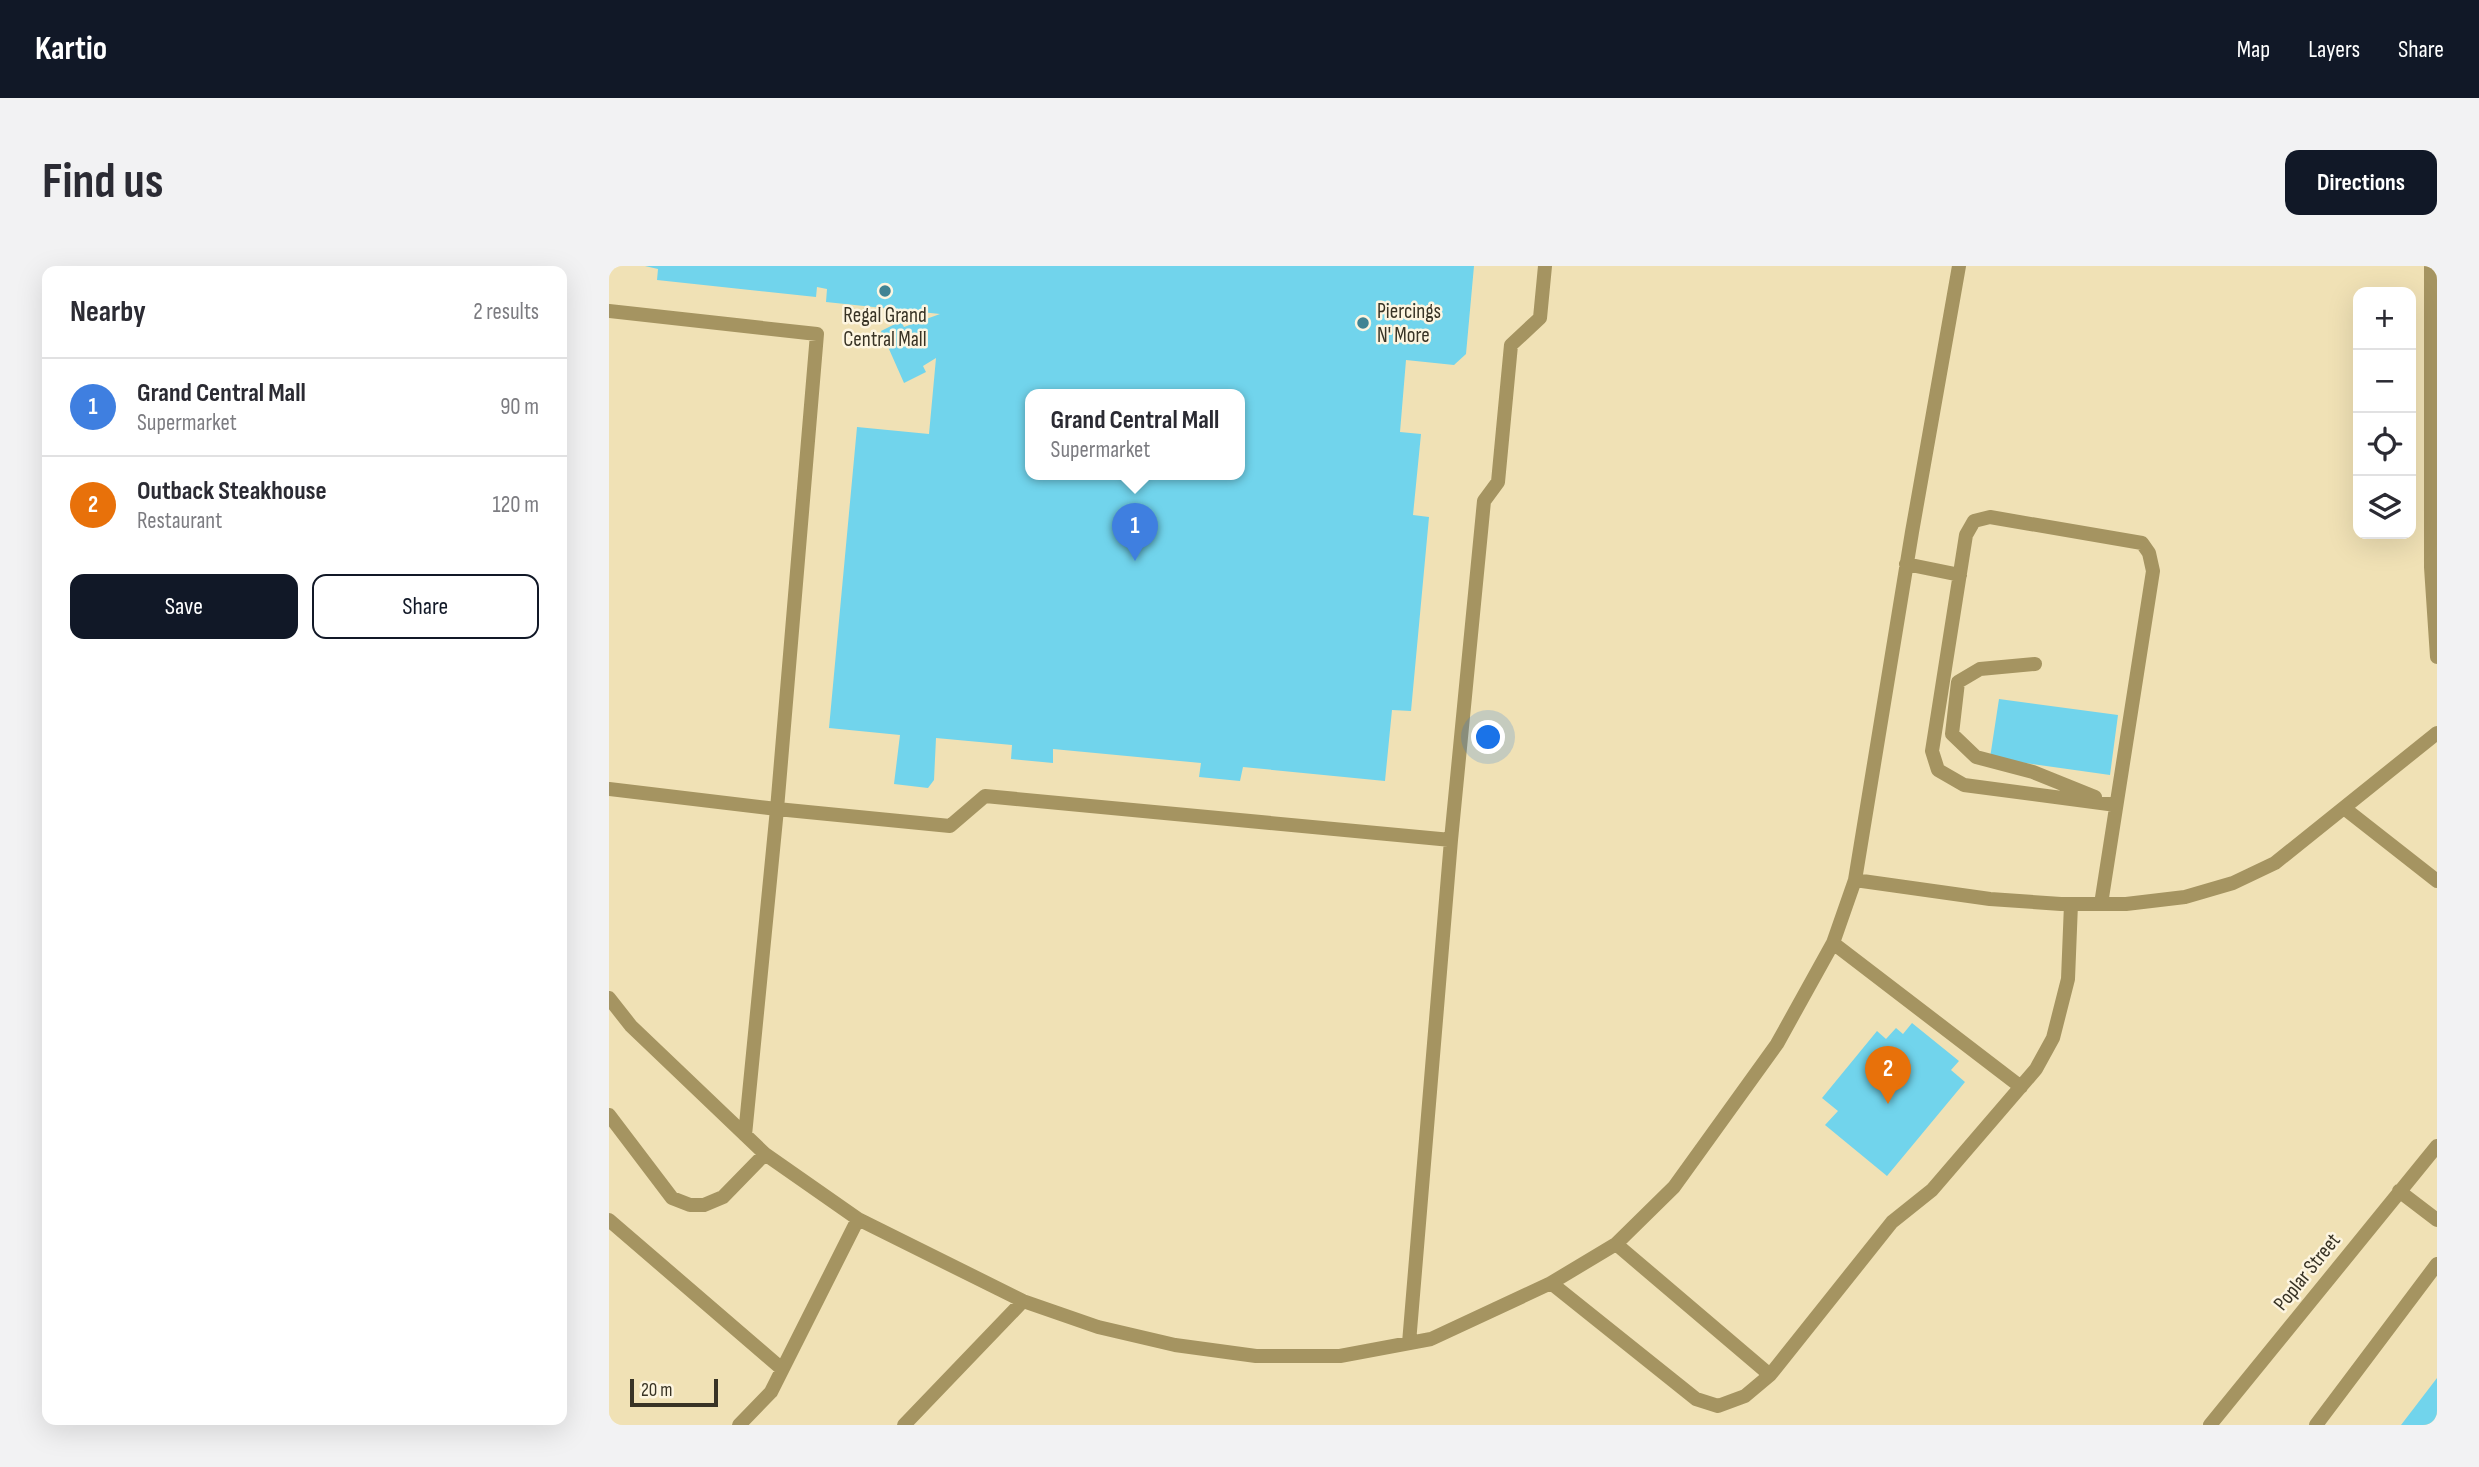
<!DOCTYPE html>
<html lang="en">
<head>
<meta charset="utf-8">
<style>
	:root { --surface:#fff; --page:#f2f2f3; --text:#2b2b33; --muted:#7c7c81; --line:#e1e1e2; --accent:#111827 }
	body { margin:0; font-family:"Sofia Sans Condensed",sans-serif; background:var(--page); color:var(--text) }
	.controls { position:absolute; right:21px; top:21px; display:grid; overflow:hidden; border-radius:14px; box-shadow:0 7px 28px #0002 }
	.controls button { width:63px; height:63px; display:grid; place-items:center; padding:0; border:0; border-bottom:2px solid var(--line); background:var(--surface); color:var(--text); font:35px sans-serif }
	.scale { position:absolute; left:21px; bottom:18px; width:88px; box-sizing:border-box; padding-left:7px; border:4px solid #383325; border-top:0; font-size:19px; line-height:24px; white-space:nowrap; color:#383325; -webkit-text-stroke:5px #fdf5e0; paint-order:stroke }
	.you { position:absolute; left:880px; top:472px; width:24px; height:24px; margin:-18px; border:5px solid #fff; border-radius:50%; background:#1a73e8; box-shadow:0 0 0 10px #1a73e833 }
	.badge { display:grid; place-items:center; width:46px; height:46px; border-radius:50%; background:var(--accent); color:#fff; font-size:23px; font-weight:700 }
	.pin { position:absolute; translate:-50% -58px; filter:drop-shadow(0 2px 4px #0008) }
	.pin::after { content:''; position:absolute; top:37px; width:24px; height:21px; background:inherit; clip-path:polygon(0 0,100% 0,50% 100%) }
	.popup { position:absolute; left:416px; top:123px; width:220px; height:91px; box-sizing:border-box; display:grid; place-content:center; border-radius:14px; background:var(--surface); filter:drop-shadow(0 2px 5px #0005); font-size:23px; white-space:nowrap; color:var(--muted) }
	.popup b { font-size:26px; color:var(--text) }
	.popup::after { content:''; position:absolute; left:50%; top:100%; margin-left:-14px; border:14px solid transparent; border-top-color:var(--surface) }
	.list { margin:0; padding:0; list-style:none }
	h2 { display:flex; justify-content:space-between; align-items:center; height:91px; margin:0; padding:0 28px; font-size:30px }
	h2 small { font-size:23px; font-weight:400; color:var(--muted) }
	.list li { display:grid; grid-template-columns:46px 1fr auto; gap:21px; align-items:center; box-sizing:border-box; height:98px; padding:0 28px; border-top:2px solid var(--line) }
	.list b { display:block; font-size:26px; white-space:nowrap }
	.list p { margin:0; font-size:23px; white-space:nowrap; color:var(--muted) }
	.list em { font-size:23px; font-style:normal; color:var(--muted) }
	.actions { display:flex; gap:14px; padding:21px 28px }
	.actions a { flex:1; padding:16px 0; border:2px solid var(--accent); border-radius:14px; text-align:center; font-size:24px; color:var(--accent) }
	.actions .main { background:var(--accent); color:#fff }
	.icon { flex:none; width:38px; height:38px; fill:none; stroke:currentColor; stroke-width:2; stroke-linecap:round; stroke-linejoin:round }
	.map { position:relative; flex:none; width:1828px; height:1159px; overflow:hidden; border-radius:14px }
	header { display:flex; align-items:center; gap:42px; box-sizing:border-box; height:98px; padding:0 35px; background:var(--accent); color:#fff }
	header strong { font-size:33px }
	nav { display:flex; gap:38px; margin-inline-start:auto; font-size:24px }
	.intro { display:flex; align-items:center; justify-content:space-between; box-sizing:border-box; height:168px; padding:0 42px }
	h1 { margin:0; font-size:49px }
	.button { padding:18px 32px; border-radius:14px; background:var(--accent); color:#fff; font-size:24px; font-weight:700 }
	main { display:flex; gap:42px; padding:0 42px }
	aside { flex:1; background:var(--surface); border-radius:14px; box-shadow:0 7px 28px #0002 }
	.map>svg:first-child { display:block }
	.built { fill:#f0e1b5; fill-rule:evenodd }
	.building { fill:#71d4ec; fill-rule:evenodd }
	.lines { fill:none; stroke-linecap:round; stroke-linejoin:round }
	.service { stroke:#a59461; stroke-width:14 }
	.minor { stroke:#a59461; stroke-width:14 }
	.poi-dot { fill:#408393; stroke:#fdf5e0; stroke-width:2.5 }
	.labels { text-anchor:middle; dominant-baseline:central; stroke-width:5; stroke-linejoin:round; paint-order:stroke }
	.poi-label { font-size:21px; fill:#383325; stroke:#fdf5e0; text-anchor:start }
	.street-label { font-size:21px; fill:#383325; stroke:#fdf5e0 }
</style>
</head>
<body>
<header>
<strong>Kartio</strong>
<nav><a>Map</a><a>Layers</a><a>Share</a></nav>
</header>
<div class="intro"><h1>Find us</h1><a class="button">Directions</a></div>
<main>
<aside>
<h2>Nearby<small>2 results</small></h2>
<ul class="list">
<li><span class="badge" style="background:#3f7fe0">1</span><div><b>Grand Central Mall</b><p>Supermarket</p></div><em>90 m</em></li>
<li><span class="badge" style="background:#e8710a">2</span><div><b>Outback Steakhouse</b><p>Restaurant</p></div><em>120 m</em></li>
</ul>
<div class="actions"><a class="main">Save</a><a>Share</a></div>
</aside>
<div class="map">
<svg width="1828" height="1159" viewBox="0 0 1828 1159">
	<rect width="100%" height="100%" fill="#f4e8c4"/>
	<!-- built -->
	<path class="built" d="M 0,0 L 1828,0 L 1828,1159 L 0,1159 ZM 1749,26 L 1802,26 L 1802,268 L 1749,268 ZM 421,129 L 631,129 L 631,209 L 421,209 Z"/>
	<!-- building -->
	<path class="building" d="M 36,0 L 865,0 L 857,88 L 845,99 L 797,94 L 791,166 L 812,168 L 804,249 L 820,251 L 802,445 L 783,444 L 776,515 L 634,501 L 631,515 L 590,511 L 592,497 L 444,483 L 444,497 L 402,493 L 403,479 L 327,472 L 325,514 L 319,522 L 285,518 L 291,469 L 220,462 L 248,161 L 320,168 L 327,92 L 314,100 L 317,106 L 295,117 L 272,65 L 292,55 L 295,61 L 331,48 L 217,36 L 218,23 L 208,21 L 207,31 L 48,14 L 49,3 ZM 421,129 L 631,129 L 631,209 L 421,209 Z
		M 1390,433 L 1509,449 L 1501,509 L 1381,492 Z
		M 1303,757 L 1350,795 L 1342,804 L 1356,816 L 1278,910 L 1216,859 L 1229,845 L 1213,832 L 1268,765 L 1277,773 L 1287,762 L 1294,768 Z
		M 1828,1112 L 1828,1159 L 1792,1159 Z"/>
	<g class="lines">
		<!-- service -->
		<path class="service" d="M 1822,0 L 1822,301 L 1828,391
			M 0,45 L 208,68 L 168,543 L 341,560 L 376,530 L 842,574 L 875,235 L 889,216 L 902,79 L 931,52 L 936,0
			M 1297,298 L 1351,309
			M 1426,398 L 1371,403 L 1349,416 L 1343,468 L 1367,491 L 1424,506 L 1486,531
			M 0,523 L 168,543 L 136,869
			M 1735,542 L 1828,615
			M 1246,614 L 1381,633 L 1452,638 L 1517,638 L 1576,631 L 1624,617 L 1666,597 L 1828,467
			M 1492,638 C 1509,527 1526,416 1544,305 L 1540,287 L 1533,277 L 1381,251 L 1365,255 L 1357,269 L 1323,485 L 1329,504 L 1355,519 L 1507,539
			M 1224,677 L 1412,821
			M 0,732 L 22,760 L 156,888 L 249,953 L 414,1035 L 489,1061 L 566,1079 L 647,1090 L 731,1090 L 822,1073 L 942,1017 L 1007,978 L 1065,921 L 1168,778 L 1224,677 L 1246,614 L 1303,266 L 1350,0
			M 0,849 L 63,932 L 81,939 L 95,939 L 114,931 L 156,888
			M 0,954 L 173,1103
			M 1007,978 L 1161,1109
			M 942,1017 L 1087,1133 L 1109,1140 L 1136,1130 L 1161,1109 L 1283,956 L 1323,924 L 1427,803 L 1444,772 L 1459,713 L 1462,638
			M 800,1077 L 842,574
			M 130,1159 L 162,1126 L 249,953
			M 295,1159 L 414,1035
			M 1707,1159 L 1828,998"/>
		<!-- minor -->
		<path class="minor" d="M 1790,925 L 1828,954
			M 1601,1159 L 1828,880"/>
	</g>
	<!-- markers -->
	<g class="poi-dot">
		<circle cx="276" cy="25" r="7"/>
		<circle cx="754" cy="57" r="7"/>
	</g>
	<g class="labels">
		<!-- poi labels -->
		<g class="poi-label">
			<text x="768" y="45">Piercings<tspan x="768" dy="24">N' More</tspan></text>
			<text x="276" y="49" text-anchor="middle">Regal Grand<tspan x="276" dy="24">Central Mall</tspan></text>
		</g>
		<!-- street labels -->
		<g class="street-label">
			<text transform="translate(1698 1006) rotate(-51)">Poplar Street</text>
		</g>
	</g>
</svg>
<div class="controls">
<button>+</button>
<button>−</button>
<button><svg class="icon" aria-label="locate" viewBox="0 0 24 24"><circle cx="12" cy="12" r="6"/><path d="M12 2v4M12 18v4M2 12h4M18 12h4"/></svg></button>
<button><svg class="icon" aria-label="layers" viewBox="0 0 24 24"><path d="M12 4l9 5-9 5-9-5zM3 14l9 5 9-5"/></svg></button>
</div>
<div class="scale">20 m</div>
<div class="you"></div>
<div class="pin badge" style="left:526px;top:295px;background:#3f7fe0">1</div>
<div class="popup"><b>Grand Central Mall</b>Supermarket</div>
<div class="pin badge" style="left:1279px;top:838px;background:#e8710a">2</div>
</div>
</main>
</body>
</html>
